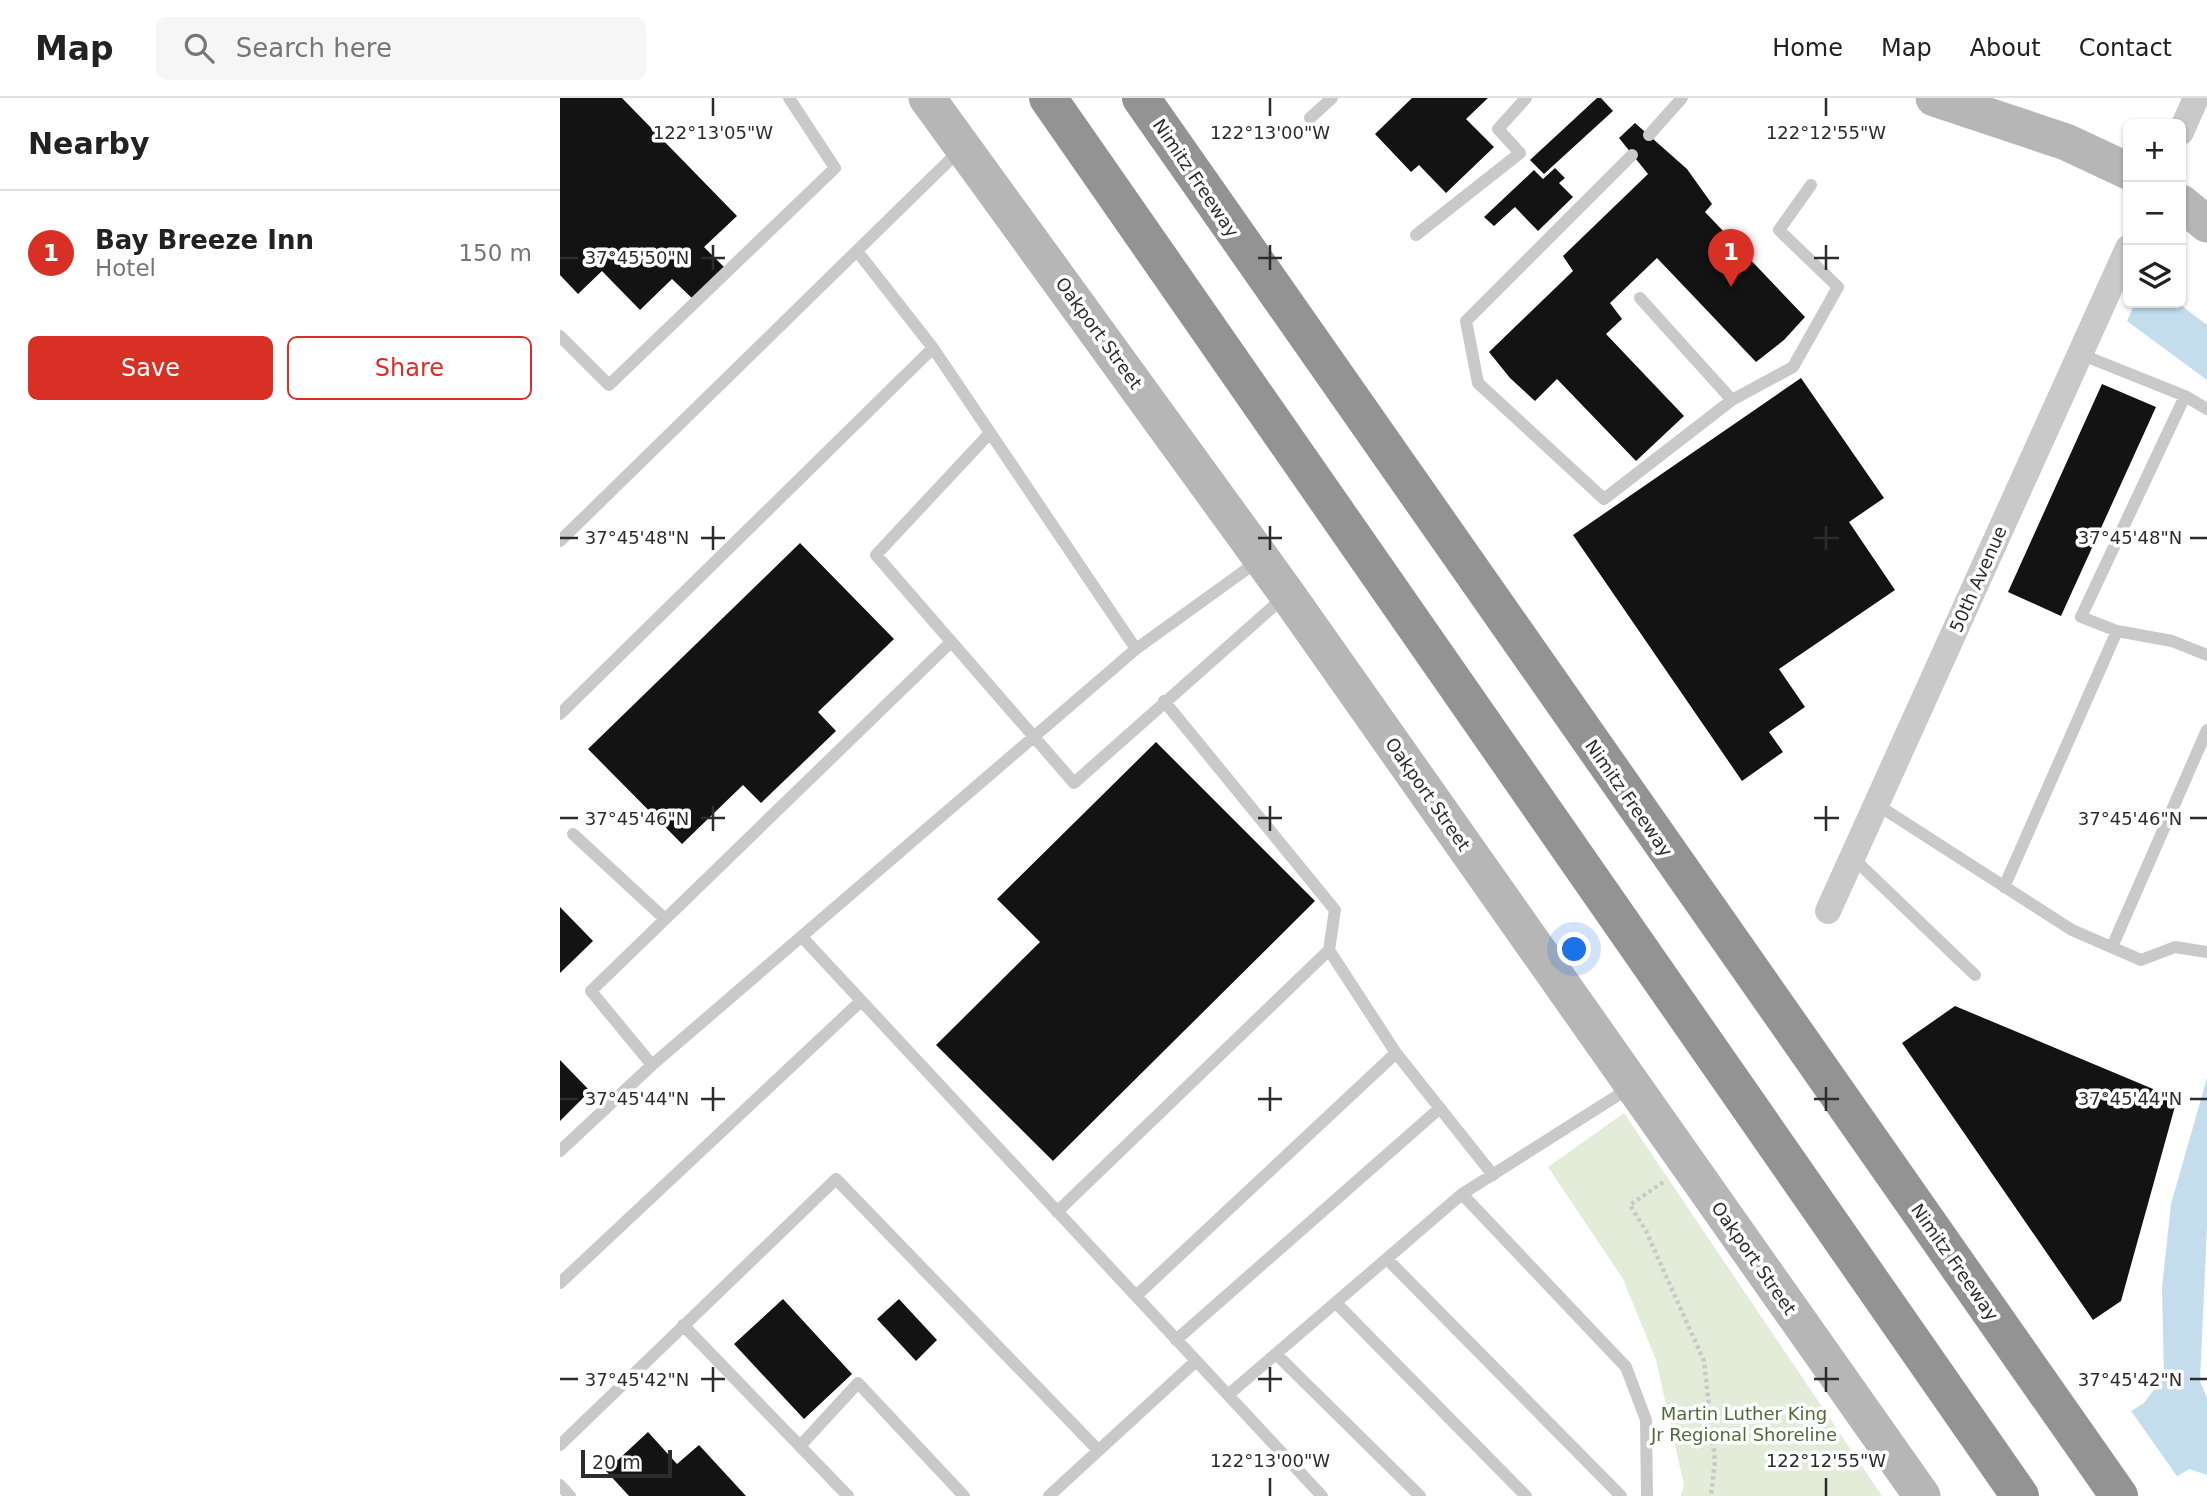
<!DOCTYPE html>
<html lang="en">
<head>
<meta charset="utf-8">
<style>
	:root { --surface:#fff; --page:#f6f6f6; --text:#222; --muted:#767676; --line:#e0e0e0; --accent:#d93025 }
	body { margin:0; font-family:"DejaVu Sans",sans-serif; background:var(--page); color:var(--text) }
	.controls { position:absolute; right:21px; top:21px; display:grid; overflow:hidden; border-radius:10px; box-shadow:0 2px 5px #0004 }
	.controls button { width:63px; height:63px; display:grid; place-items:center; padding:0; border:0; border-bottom:2px solid var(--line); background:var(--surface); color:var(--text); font:35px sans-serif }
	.scale { position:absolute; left:21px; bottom:18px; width:91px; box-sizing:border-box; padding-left:7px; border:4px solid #2c2c2c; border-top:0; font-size:19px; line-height:24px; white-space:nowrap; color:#2c2c2c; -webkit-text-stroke:5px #fff; paint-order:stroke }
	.you { position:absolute; left:1015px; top:852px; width:24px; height:24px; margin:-18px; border:5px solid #fff; border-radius:50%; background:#1a73e8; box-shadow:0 0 0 10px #1a73e833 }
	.badge { display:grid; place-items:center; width:46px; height:46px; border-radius:50%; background:var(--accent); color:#fff; font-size:23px; font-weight:700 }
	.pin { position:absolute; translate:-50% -58px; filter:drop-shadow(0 2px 4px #0008) }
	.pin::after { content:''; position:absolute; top:37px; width:24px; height:21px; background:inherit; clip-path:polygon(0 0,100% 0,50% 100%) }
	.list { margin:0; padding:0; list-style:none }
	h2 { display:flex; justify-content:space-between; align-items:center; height:91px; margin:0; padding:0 28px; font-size:30px }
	h2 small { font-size:23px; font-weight:400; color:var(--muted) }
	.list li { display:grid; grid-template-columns:46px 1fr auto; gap:21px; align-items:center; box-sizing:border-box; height:126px; padding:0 28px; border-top:2px solid var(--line) }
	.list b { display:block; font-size:26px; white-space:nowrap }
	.list p { margin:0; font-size:23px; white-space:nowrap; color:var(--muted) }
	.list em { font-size:23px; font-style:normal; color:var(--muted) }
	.actions { display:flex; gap:14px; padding:21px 28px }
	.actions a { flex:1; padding:16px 0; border:2px solid var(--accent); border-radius:10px; text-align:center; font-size:24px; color:var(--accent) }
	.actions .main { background:var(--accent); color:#fff }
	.icon { flex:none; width:38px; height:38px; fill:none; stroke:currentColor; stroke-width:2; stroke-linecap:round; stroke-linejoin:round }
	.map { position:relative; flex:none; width:1647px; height:1398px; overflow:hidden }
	header { display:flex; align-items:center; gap:42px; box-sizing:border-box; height:98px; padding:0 35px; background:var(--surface); border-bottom:2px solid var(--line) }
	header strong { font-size:33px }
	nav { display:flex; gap:38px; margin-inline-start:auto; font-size:24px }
	.search { width:490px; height:63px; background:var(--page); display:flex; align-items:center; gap:18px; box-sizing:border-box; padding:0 24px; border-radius:10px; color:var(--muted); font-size:26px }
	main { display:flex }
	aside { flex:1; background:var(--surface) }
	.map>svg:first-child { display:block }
	.green { fill:#e3ebd9 }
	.water { fill:#c3dded }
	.pier { fill:#fff }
	.building { fill:#131313 }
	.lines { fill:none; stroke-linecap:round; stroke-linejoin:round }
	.path { stroke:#c9c9c9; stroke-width:4.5; stroke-dasharray:3.5 3.5; stroke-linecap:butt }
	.lane { stroke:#c9c9c9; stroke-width:12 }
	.street { stroke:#c9c9c9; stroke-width:26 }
	.secondary { stroke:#b6b6b6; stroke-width:37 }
	.highway { stroke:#939393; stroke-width:38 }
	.ticks { fill:none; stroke:#2c2c2c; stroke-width:2.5 }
	.labels { text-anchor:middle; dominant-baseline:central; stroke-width:7; stroke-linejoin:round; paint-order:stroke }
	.street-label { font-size:18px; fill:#2c2c2c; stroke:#fff }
	.park-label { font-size:18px; fill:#506a38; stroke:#fff }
	.ticks-label { font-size:18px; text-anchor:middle; fill:#2c2c2c; stroke:#fff; stroke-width:7; stroke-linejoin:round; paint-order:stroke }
</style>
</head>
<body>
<header>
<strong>Map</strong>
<div class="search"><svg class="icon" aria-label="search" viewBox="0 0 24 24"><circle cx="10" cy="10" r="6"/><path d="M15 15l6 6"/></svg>Search here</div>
<nav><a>Home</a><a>Map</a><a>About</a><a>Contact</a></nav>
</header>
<main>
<aside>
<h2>Nearby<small></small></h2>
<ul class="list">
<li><span class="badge">1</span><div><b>Bay Breeze Inn</b><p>Hotel</p></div><em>150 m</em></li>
</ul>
<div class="actions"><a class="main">Save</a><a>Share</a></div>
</aside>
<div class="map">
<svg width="1647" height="1398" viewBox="0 0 1647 1398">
	<rect width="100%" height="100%" fill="#fff"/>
	<!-- green -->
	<path class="green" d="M 1064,1015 L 1322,1398 L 1121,1398 L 1124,1387 L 1096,1262 L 1063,1181 L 988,1069 Z"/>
	<!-- water -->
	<path class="water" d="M 1575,205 L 1618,205 L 1647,227 L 1647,282 L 1567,223 Z
		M 1647,980 L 1647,1129 L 1640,1283 L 1647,1300 L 1647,1377 L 1629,1371 L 1585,1398 L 1438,1398 L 1584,1305 L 1604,1278 L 1602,1190 L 1611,1106 Z"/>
	<!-- pier -->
	<path class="pier" d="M 1569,1310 L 1619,1381 L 1592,1398 L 1434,1398 Z"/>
	<!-- building -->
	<path class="building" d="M 0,0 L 62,0 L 177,118 L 144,149 L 167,172 L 135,203 L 112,181 L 80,212 L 42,173 L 18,196 L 0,177 Z
		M 852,0 L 928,0 L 906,21 L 934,49 L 886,95 L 859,67 L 851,74 L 815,36 Z
		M 1037,0 L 1041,0 L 1053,13 L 984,76 L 970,62 Z
		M 1075,25 L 1127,71 L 1152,106 L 1145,114 L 1245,219 L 1224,242 L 1196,264 L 1097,160 L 1050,205 L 1062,221 L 1046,236 L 1124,318 L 1076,363 L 997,281 L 975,303 L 950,280 L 929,254 L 1013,173 L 1003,158 L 1088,76 L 1059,40 Z
		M 995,70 L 1005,80 L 999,85 L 1013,99 L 978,133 L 955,109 L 934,128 L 924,119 L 974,72 L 983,81 Z
		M 1241,280 L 1324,400 L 1289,424 L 1335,492 L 1219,571 L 1245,609 L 1209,634 L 1223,654 L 1182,683 L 1013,437 Z
		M 1542,286 L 1596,309 L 1501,518 L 1448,494 Z
		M 240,445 L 334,541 L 258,614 L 276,633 L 201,705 L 183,687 L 122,746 L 28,651 Z
		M 596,644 L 755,803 L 493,1063 L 376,947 L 480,844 L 437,801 Z
		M 0,809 L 33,843 L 0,875 Z
		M 1395,908 L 1617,1001 L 1561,1203 L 1533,1222 L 1342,945 Z
		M 0,962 L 30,993 L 0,1023 Z
		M 223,1201 L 292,1276 L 244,1321 L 174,1246 Z
		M 339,1201 L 377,1242 L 356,1263 L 317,1221 Z
		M 88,1334 L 117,1366 L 139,1347 L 186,1398 L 69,1398 L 46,1373 Z"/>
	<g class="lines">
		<!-- path -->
		<path class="path" d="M 1103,1084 L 1070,1107 L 1086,1133 L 1144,1263 L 1155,1363 L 1151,1398"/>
		<!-- lane -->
		<path class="lane" d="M 750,20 L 772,0
			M 1089,37 L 1122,0
			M 1072,57 L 906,223 L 918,285 L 1044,401 L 1172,302 L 1080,200
			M 856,137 L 960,55 L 938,31 L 966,0
			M 297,153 L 373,250 L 576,551 L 698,463
			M 0,238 L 49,287 L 275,70 L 229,0
			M 1520,256 L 1625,298
			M 1172,302 L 1233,269 L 1278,189 L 1219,132 L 1251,87
			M 430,335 L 316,457 L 514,685 L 724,499
			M 0,443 L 400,52
			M 1557,533 L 1521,519 L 1625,298 L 1647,311
			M 604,603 L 775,812 L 769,852
			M 0,616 L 373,250
			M 1316,706 L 1512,832 L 1581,862 L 1615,849 L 1647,854
			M 13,736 L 105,821
			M 1292,759 L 1415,877
			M 1444,789 L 1557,533 L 1612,543 L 1647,557
			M 242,839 L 762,1398
			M 1552,849 L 1647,632
			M 92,967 L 31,893 L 391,544
			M 1071,989 L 902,1096 L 1066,1269 L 1086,1322 L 1087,1398
			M 0,1053 L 92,967 L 576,551
			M 497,1114 L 769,852 L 836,955
			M 827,1161 L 1061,1398
			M 0,1185 L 301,903
			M 576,1198 L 836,955 L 933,1077
			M 776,1205 L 966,1398
			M 123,1227 L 288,1398
			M 616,1242 L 880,1010
			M 716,1256 L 860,1398
			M 668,1297 L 902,1096
			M 0,1347 L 276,1081 L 538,1352
			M 240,1348 L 298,1285 L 404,1398
			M 0,1387 L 10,1398
			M 489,1398 L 636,1263"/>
		<!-- street -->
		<path class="street" d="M 1621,34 L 1636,0
			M 1268,813 L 1568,150"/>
		<!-- secondary -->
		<path class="secondary" d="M 367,0 L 727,496 L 1362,1398
			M 1374,0 L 1506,44 L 1568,73
			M 1621,105 L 1647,126"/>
		<!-- highway -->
		<path class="highway" d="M 488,0 L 1460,1398
			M 581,0 L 1559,1398"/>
	</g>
	<!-- ticks -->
	<path class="ticks" d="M 153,0 L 153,18M 710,0 L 710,18M 1266,0 L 1266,18M 153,147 L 153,172M 710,147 L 710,172M 1266,147 L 1266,172M 0,160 L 18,160M 141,160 L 165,160M 698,160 L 722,160M 1254,160 L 1279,160M 153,428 L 153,452M 710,428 L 710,452M 1266,428 L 1266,452M 0,440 L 18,440M 141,440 L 165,440M 698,440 L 722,440M 1254,440 L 1279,440M 1630,440 L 1647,440M 153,708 L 153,733M 710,708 L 710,733M 1266,708 L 1266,733M 0,720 L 18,720M 141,720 L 165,720M 698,720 L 722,720M 1254,720 L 1279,720M 1630,720 L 1647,720M 153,989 L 153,1013M 710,989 L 710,1013M 1266,989 L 1266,1013M 0,1001 L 18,1001M 141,1001 L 165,1001M 698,1001 L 722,1001M 1254,1001 L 1279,1001M 1630,1001 L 1647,1001M 153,1269 L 153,1294M 710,1269 L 710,1294M 1266,1269 L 1266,1294M 0,1281 L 18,1281M 141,1281 L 165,1281M 698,1281 L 722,1281M 1254,1281 L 1279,1281M 1630,1281 L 1647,1281M 710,1380 L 710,1398M 1266,1380 L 1266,1398"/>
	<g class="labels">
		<!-- street labels -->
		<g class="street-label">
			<text transform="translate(636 80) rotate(56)">Nimitz Freeway</text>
			<text transform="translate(539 235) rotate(54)">Oakport Street</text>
			<text transform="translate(1418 481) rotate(-66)">50th Avenue</text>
			<text transform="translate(868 696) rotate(55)">Oakport Street</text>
			<text transform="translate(1069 700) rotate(55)">Nimitz Freeway</text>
			<text transform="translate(1194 1160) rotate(55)">Oakport Street</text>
			<text transform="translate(1395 1164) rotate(55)">Nimitz Freeway</text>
		</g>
		<!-- park labels -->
		<g class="park-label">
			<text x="1184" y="1315">Martin Luther King<tspan x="1184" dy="21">Jr Regional Shoreline</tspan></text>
		</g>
	</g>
	<g class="ticks-label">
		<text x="153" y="41">122°13'05"W</text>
		<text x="710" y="41">122°13'00"W</text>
		<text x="1266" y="41">122°12'55"W</text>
		<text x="77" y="166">37°45'50"N</text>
		<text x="77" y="446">37°45'48"N</text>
		<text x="1570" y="446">37°45'48"N</text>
		<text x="77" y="727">37°45'46"N</text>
		<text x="1570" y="727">37°45'46"N</text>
		<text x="77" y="1007">37°45'44"N</text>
		<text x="1570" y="1007">37°45'44"N</text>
		<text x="77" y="1288">37°45'42"N</text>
		<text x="1570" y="1288">37°45'42"N</text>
		<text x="710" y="1369">122°13'00"W</text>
		<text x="1266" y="1369">122°12'55"W</text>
	</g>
</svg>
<div class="controls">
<button>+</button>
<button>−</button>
<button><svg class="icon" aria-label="layers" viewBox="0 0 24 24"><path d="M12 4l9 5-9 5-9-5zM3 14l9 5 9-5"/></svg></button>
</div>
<div class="scale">20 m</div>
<div class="you"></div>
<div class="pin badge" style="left:1171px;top:189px">1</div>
</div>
</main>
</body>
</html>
